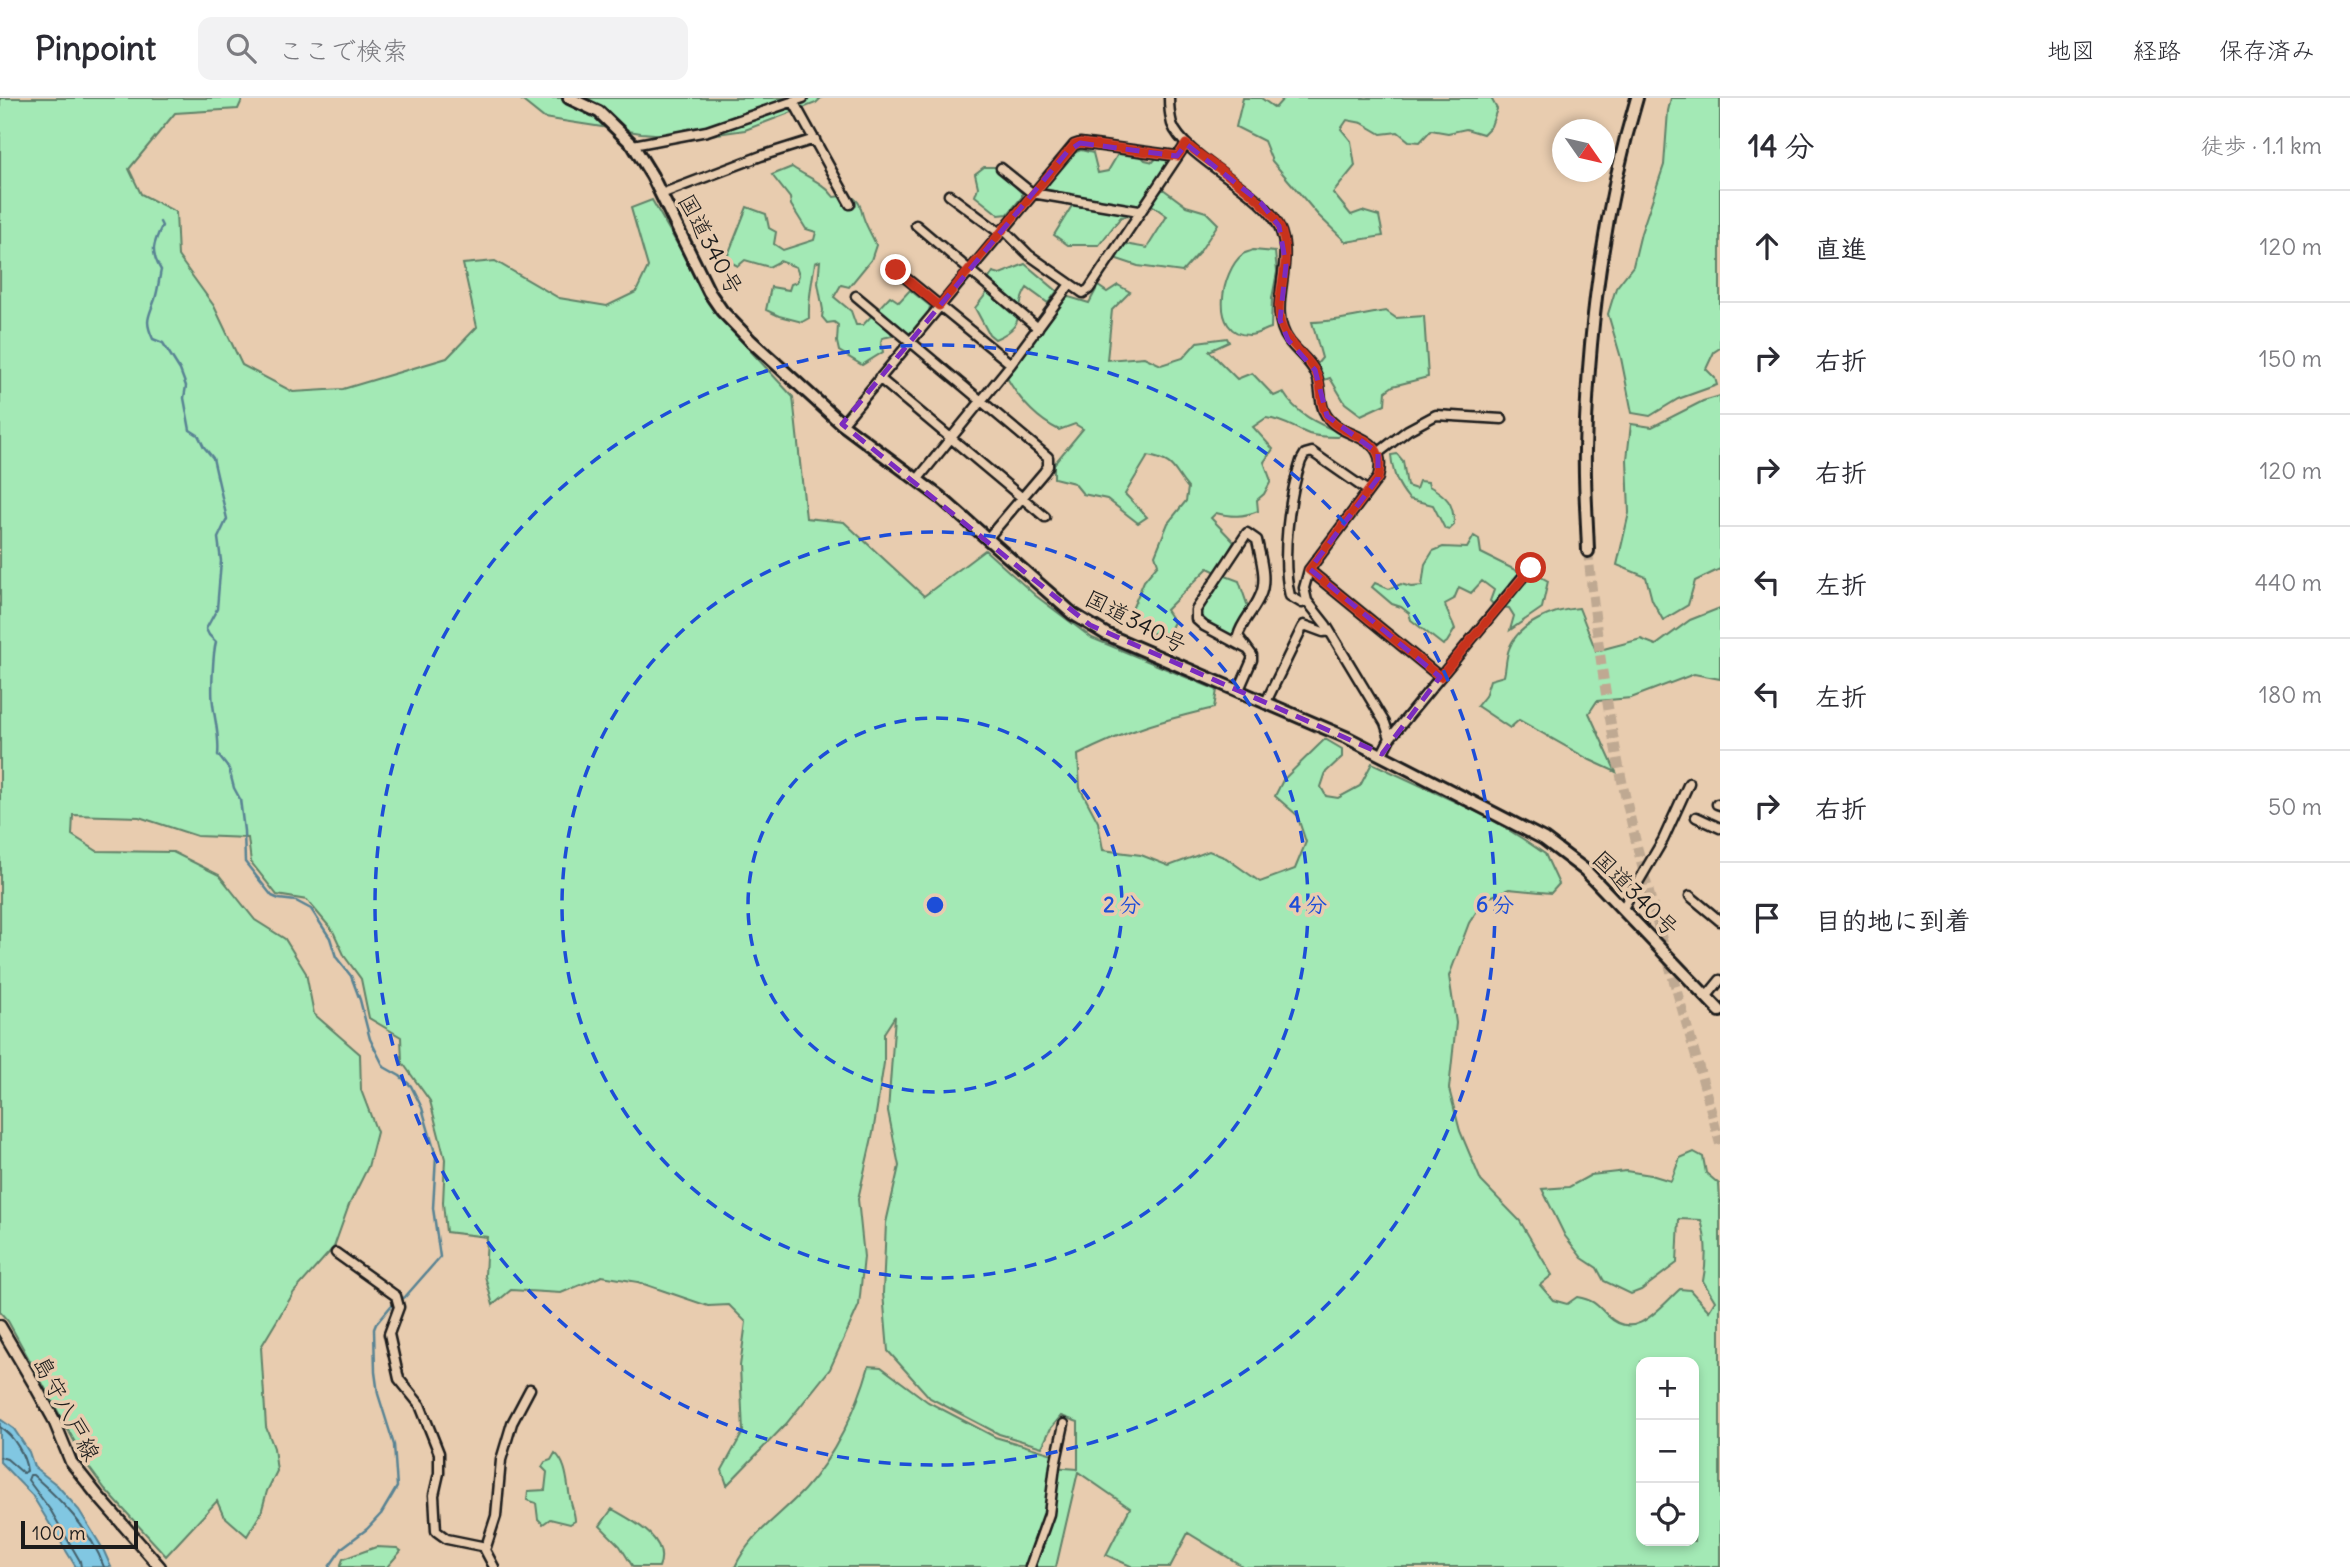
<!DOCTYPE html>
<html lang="ja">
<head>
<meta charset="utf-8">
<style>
	:root { --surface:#fff; --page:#f2f2f3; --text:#2b2b33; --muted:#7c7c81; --line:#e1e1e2 }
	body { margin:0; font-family:Delius,"Klee One",sans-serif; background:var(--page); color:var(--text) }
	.controls { position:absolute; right:21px; bottom:21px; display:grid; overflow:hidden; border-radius:14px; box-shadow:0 4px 10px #0003 }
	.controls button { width:63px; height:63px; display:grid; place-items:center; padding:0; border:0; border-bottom:2px solid var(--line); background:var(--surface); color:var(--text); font:35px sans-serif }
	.compass { position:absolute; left:1552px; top:21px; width:63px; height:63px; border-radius:50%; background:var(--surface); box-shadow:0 4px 10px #0003; rotate:124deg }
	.scale { position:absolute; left:21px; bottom:18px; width:117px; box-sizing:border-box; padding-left:7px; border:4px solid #1c1c1c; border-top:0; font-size:19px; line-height:24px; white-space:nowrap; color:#1c1c1c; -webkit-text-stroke:5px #e8ccaf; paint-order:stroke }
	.stop { position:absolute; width:21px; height:21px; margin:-16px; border:5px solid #c8321e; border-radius:50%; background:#fff }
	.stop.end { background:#c8321e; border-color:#fff; box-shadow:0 2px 7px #0008 }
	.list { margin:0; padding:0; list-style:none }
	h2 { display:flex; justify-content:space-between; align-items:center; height:91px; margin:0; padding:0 28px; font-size:30px }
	h2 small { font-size:23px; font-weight:400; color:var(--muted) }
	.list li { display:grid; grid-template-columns:46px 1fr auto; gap:21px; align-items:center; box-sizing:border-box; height:112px; padding:0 28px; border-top:2px solid var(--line) }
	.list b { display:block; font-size:26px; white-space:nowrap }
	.list em { font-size:23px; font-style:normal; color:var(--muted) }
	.icon { flex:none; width:38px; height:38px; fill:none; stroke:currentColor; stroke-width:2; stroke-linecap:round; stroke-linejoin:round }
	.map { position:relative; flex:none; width:1720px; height:1469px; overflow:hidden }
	header { display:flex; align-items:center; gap:42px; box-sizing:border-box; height:98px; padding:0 35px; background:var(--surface); border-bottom:2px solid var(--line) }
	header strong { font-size:33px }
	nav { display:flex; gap:38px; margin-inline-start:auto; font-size:24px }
	.search { width:490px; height:63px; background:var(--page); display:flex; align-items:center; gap:18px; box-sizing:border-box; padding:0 24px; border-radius:14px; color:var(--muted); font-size:26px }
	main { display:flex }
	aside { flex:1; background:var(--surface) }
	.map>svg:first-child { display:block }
	.green { fill:#a3e9b5; stroke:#608268; stroke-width:2; fill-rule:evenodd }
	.water { fill:#81c7e2; stroke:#598393; stroke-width:2 }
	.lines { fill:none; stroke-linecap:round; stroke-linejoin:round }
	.shore { stroke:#44606b; stroke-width:2 }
	.stream { stroke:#598393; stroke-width:2.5 }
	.highway-tunnel { stroke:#bfa992; stroke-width:10; stroke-dasharray:10 5; stroke-linecap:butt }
	.minor-casing { stroke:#1c1c1c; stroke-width:13 }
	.major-casing { stroke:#1c1c1c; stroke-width:15 }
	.highway-casing { stroke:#1c1c1c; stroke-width:16 }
	.minor { stroke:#e8ccaf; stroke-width:8 }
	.major { stroke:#e8ccaf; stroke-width:10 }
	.highway { stroke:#e8ccaf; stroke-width:10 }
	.route { stroke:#c8321e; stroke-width:9 }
	.marked { fill:none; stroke:#7b2cbf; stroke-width:5; stroke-dasharray:14 9; stroke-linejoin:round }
	.ring { fill:none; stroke:#1d4ed8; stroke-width:3.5; stroke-dasharray:12 9 }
	.labels { text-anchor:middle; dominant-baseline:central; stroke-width:7; stroke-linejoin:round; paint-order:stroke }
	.street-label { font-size:23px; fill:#1c1c1c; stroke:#e8ccaf }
	.centre { fill:#1d4ed8; stroke:#e8ccaf; stroke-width:3.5 }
	.ring-label { font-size:21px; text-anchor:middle; font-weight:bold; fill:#1d4ed8; stroke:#e8ccaf; stroke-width:7; stroke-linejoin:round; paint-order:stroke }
</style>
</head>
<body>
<header>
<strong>Pinpoint</strong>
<div class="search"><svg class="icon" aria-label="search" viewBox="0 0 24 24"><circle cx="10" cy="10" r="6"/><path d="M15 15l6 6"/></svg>ここで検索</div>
<nav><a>地図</a><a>経路</a><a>保存済み</a></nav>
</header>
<main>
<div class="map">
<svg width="1720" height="1469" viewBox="0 0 1720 1469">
	<rect width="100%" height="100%" fill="#e8ccaf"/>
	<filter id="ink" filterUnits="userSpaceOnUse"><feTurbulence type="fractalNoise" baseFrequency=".0143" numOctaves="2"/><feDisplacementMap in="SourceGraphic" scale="14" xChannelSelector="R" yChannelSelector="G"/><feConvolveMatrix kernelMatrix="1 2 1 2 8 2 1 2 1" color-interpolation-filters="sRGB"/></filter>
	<g filter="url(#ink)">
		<!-- green -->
		<path class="green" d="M 0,0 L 243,0 L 238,11 L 175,15 L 129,71 L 141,96 L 176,114 L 178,158 L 214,208 L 242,267 L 293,294 L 343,291 L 447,260 L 477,229 L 463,166 L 495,163 L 559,200 L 607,208 L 636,194 L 648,169 L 631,110 L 652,102 L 720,220 L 793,299 L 806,420 L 844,424 L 924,498 L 985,452 L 1036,498 L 1092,540 L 1217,592 L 1214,610 C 1163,622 1125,633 1078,657 L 1080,690 L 1098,724 L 1103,752 L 1141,757 L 1169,768 L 1209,753 L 1226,760 L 1260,784 L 1295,771 L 1306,744 L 1297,717 L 1275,698 L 1283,682 L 1325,641 L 1342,651 L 1342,659 L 1326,674 L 1321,689 L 1326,698 L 1338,700 L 1360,688 L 1372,665 L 1486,718 L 1523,741 L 1545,756 L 1559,786 L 1551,795 L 1509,791 L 1485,801 L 1469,825 L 1449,878 L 1456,925 L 1449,991 L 1460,1033 L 1481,1083 L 1520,1123 L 1552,1177 L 1540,1187 L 1553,1202 L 1567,1206 L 1577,1199 C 1594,1202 1596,1206 1608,1218 C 1635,1244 1659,1210 1680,1191 L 1690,1192 L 1709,1213 L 1715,1203 L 1703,1183 C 1707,1162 1707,1143 1701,1122 L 1679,1121 L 1677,1165 L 1641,1192 L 1631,1196 L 1604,1183 L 1597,1170 L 1582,1160 L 1565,1138 L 1542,1091 L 1569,1089 L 1591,1077 L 1626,1073 L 1651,1077 L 1671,1083 L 1680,1060 L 1694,1054 L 1703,1059 L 1706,1075 L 1719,1086 L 1720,1103 L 1720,1469 L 1244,1469 L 1188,1435 L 1170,1469 L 1133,1469 L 1106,1457 L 1130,1410 L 1078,1374 L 1056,1469 L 735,1469 C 749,1437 780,1418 804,1392 C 834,1359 857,1311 869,1268 L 881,1269 L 928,1304 L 995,1339 L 1053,1356 L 1051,1369 L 1078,1371 L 1078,1324 L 1061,1318 L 1051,1330 L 1042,1349 L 999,1336 L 930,1300 L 888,1253 L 883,1195 L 886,1125 L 899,1068 L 888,1013 L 895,918 L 884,935 L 884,965 L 873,1035 L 858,1101 L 864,1159 L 859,1207 L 830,1271 L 786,1326 L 727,1387 L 722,1372 L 743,1334 L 740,1268 L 746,1224 L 729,1207 L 708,1208 L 638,1184 L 602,1178 L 561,1195 L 511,1192 L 493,1207 L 485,1178 L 487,1139 L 446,1134 L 443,1105 L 445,1061 L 430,1003 L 402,964 L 401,939 L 369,920 L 361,881 L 345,859 L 333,833 L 307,802 L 277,797 L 251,764 L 248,740 L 197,738 L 139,719 L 73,717 L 72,737 L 97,753 L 173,754 L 219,777 L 255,822 L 285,841 L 306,875 L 314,916 L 360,956 L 361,992 L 377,1034 L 368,1069 L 349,1107 L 334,1149 L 294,1194 L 261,1249 L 266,1329 L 274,1350 L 277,1373 L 267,1393 L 261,1415 L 247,1438 L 223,1417 L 217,1403 L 166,1458 L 105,1391 L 88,1368 L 8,1223 L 0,1214 ZM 1641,1264 L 1694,1264 L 1694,1443 L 1641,1443 Z
			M 519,0 L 821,0 L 816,5 L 745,32 L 696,39 L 641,35 L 544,20 Z
			M 1243,0 L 1261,0 L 1275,10 L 1284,0 L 1491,0 L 1497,11 L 1491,28 L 1483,36 L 1466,31 L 1448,35 L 1431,32 L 1420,44 L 1409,43 L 1398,34 L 1381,36 L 1362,25 L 1347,22 L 1341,31 L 1351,43 L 1355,68 L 1333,95 L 1351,117 L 1362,113 L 1379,118 L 1383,138 L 1346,144 L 1318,117 L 1272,63 L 1264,43 L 1236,29 Z
			M 1671,0 L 1720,0 L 1720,250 L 1714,254 L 1706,271 L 1715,280 L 1717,287 L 1678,301 L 1650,318 L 1632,315 L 1621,260 L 1608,216 L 1616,190 L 1633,168 L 1641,135 L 1664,67 L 1668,13 Z
			M 1081,52 L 1093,55 L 1098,75 L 1108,73 L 1118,56 L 1142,59 L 1145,62 L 1153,64 L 1158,58 L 1169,60 L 1170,64 L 1130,118 L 1121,119 L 1099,147 L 1068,147 L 1054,137 L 1078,98 L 1045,91 C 1055,78 1065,57 1081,52 Z
			M 792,69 C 808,80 823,84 834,99 L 850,97 C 863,106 859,108 864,121 C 867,130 873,139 876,147 L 871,162 L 849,189 L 841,187 L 834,199 L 851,213 L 856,227 L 863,227 L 890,198 L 899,204 L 910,192 L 930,208 L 929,214 L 909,237 L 890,231 L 892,238 L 882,240 L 881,244 L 883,254 L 862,267 L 839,253 L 837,244 L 838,227 L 834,224 L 827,225 L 822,219 L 823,212 L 818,185 L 820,163 L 815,165 C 812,184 808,201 809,220 L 802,224 L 779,218 L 766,212 L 771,189 L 789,192 L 791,186 L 797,184 L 799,177 L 796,169 L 780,163 L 769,169 L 745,162 L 738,168 L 726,162 L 747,109 L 766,116 L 769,130 L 776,134 L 774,146 L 783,152 L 814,142 L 816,134 L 806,131 L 791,107 L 790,100 L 772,77 Z
			M 984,69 L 995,69 L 1022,95 L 1022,99 L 1008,116 L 999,117 L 975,98 L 978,89 L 975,76 Z
			M 1163,91 L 1186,108 L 1206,114 L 1218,126 L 1199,155 L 1182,174 L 1138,168 L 1114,160 L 1125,146 L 1147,150 L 1167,118 L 1149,105 Z
			M 1253,152 L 1275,154 L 1277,174 L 1272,200 L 1271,230 C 1264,232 1256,237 1249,237 C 1209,237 1221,173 1243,156 C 1246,154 1250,154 1253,152 Z
			M 1025,166 L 1057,193 L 1048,205 L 1027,190 C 1012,211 1030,227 995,241 L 989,236 L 975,210 L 993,187 L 988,182 L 993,174 L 1000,176 Z
			M 1118,187 L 1130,194 L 1112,212 L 1107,262 L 1144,259 L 1161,267 L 1183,260 L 1197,244 L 1227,240 L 1229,244 L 1209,253 L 1237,281 L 1252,275 L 1274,298 L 1283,294 C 1296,316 1318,326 1341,335 L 1338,339 C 1328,339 1318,339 1309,336 C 1293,330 1284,322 1266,320 L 1253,329 L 1273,351 L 1264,364 L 1271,383 L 1264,396 L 1257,402 L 1258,413 C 1243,419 1232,419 1216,415 L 1211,420 L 1234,444 L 1216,474 L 1208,470 L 1166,512 L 1174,524 L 1168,536 L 1150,535 L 1140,529 L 1129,527 L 1127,523 L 1144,483 L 1158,466 L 1155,457 L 1168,425 L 1186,403 L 1188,390 C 1171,370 1177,364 1148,358 L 1125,396 L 1147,419 L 1138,425 L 1107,401 L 1083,396 L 1074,385 L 1054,380 L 1054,366 L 1083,331 L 1075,326 L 1059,332 C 1037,321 1019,301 1007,280 L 1064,202 L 1069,199 L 1089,205 L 1098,188 L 1107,194 Z
			M 1386,213 L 1396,220 L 1424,218 L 1428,279 L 1393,288 L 1386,293 L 1385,306 L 1361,317 L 1345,305 L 1330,280 L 1324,282 L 1317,266 L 1322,260 L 1312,224 C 1337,224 1360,217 1386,213 Z
			M 1720,298 L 1720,471 L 1695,483 L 1688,507 L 1663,522 L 1652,502 L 1646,479 L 1617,467 L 1629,415 L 1627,361 L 1631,326 L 1652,329 L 1703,303 Z
			M 1397,356 L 1403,363 L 1407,388 L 1416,391 L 1419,383 L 1428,384 L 1429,388 C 1447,398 1454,405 1454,427 L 1449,432 L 1445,431 L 1433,407 L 1409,401 C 1397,386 1393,376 1391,357 Z
			M 1474,438 L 1479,441 L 1481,455 L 1521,475 L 1532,474 L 1548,483 L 1542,510 L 1510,532 L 1514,518 L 1509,510 L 1495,508 L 1490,503 L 1494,492 L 1482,483 L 1471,495 L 1459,489 L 1454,501 L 1445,506 C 1447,516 1452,521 1455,531 L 1447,544 L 1443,547 L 1411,522 L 1409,515 L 1401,509 L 1392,506 L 1372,489 L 1375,485 L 1389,491 L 1401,486 L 1411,489 L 1422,488 L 1425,466 L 1433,453 L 1443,449 L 1467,450 Z
			M 1223,477 L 1239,483 L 1248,509 L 1233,536 L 1230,537 L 1206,525 L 1199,518 L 1200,511 Z
			M 1579,510 L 1596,553 L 1641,541 L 1656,547 L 1690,522 L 1720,510 L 1720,581 L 1694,576 L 1631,600 L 1597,603 L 1589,615 L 1616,674 L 1590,662 L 1519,622 L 1510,630 L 1477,608 L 1485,598 L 1490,582 L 1504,578 C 1506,570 1506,559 1509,551 C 1518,525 1554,512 1579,510 Z
			M 555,1355 C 567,1365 567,1385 570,1400 C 571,1408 575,1414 575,1423 L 570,1426 L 550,1421 L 543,1426 L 538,1421 L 536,1405 L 527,1402 L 528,1393 L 545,1392 L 547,1374 L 542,1369 L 545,1364 L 551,1362 Z
			M 612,1411 C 631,1422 671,1441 659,1469 L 633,1469 L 620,1448 L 600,1428 Z
			M 376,1449 L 397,1450 L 401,1453 L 387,1469 L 340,1469 L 343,1461 Z"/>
		<!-- water -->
		<path class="water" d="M 0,1321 L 14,1331 L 29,1354 L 34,1369 L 57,1387 L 79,1412 L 103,1451 L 111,1469 L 76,1469 L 32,1397 L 0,1364 Z"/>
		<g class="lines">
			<!-- shore -->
			<path class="shore" d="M 0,1329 C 14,1338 25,1357 27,1373 L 23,1375 L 7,1361 L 0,1359
				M 81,1469 L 80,1463 L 51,1413 L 28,1382 L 30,1377 L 33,1377 C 61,1402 91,1432 104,1469"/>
			<!-- stream -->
			<path class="stream" d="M 160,124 L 162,128 C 153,146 150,154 161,172 C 159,181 158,192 155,201 C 149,219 144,222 153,241 L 163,245 L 180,272 L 186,288 L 184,300 L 190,332 L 198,337 L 204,349 L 213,360 L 227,421 L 218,440 L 221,463 L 217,511 L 206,531 L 209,537 L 216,544 C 213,555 211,594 213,606 C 215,624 220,639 218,657 L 229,671 L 234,690 L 240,701 L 244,733 L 245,764 L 272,798 L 279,801 L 296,803 L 311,811 L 330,840 L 336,859 L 351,878 L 360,902 L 370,941 L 384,969 L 400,978 L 411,988 L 422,1010 L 436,1058 L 433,1110 L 440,1159 L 405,1199 L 391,1208 L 376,1226 L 374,1231 L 375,1274 L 378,1296 L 394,1347 L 397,1389 L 381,1416 L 367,1431 L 343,1449 L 329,1469"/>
			<!-- highway-tunnel -->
			<path class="highway-tunnel" d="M 1588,453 C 1597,546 1610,636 1632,727 C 1657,834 1692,939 1720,1046"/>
			<defs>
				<path id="minor" d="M 1169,0 C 1169,9 1170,18 1172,26 C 1183,57 1253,89 1274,120 C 1302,160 1263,207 1289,243 C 1297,254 1311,263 1316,276 C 1322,288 1318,305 1326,317 C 1343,344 1390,333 1378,380 L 1309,472 L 1304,490 L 1307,503 L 1326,527 L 1385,625 L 1390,640
					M 793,3 L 850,106
					M 633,47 L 707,33 L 803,0
					M 1001,70 L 1032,95 L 1139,113
					M 661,96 L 761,58 L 815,41
					M 949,97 L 1000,135
					M 916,127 L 1038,230
					M 1003,131 L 1029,157 L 1083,195 L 1089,191 L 1186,46
					M 896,172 L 1011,266
					M 856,198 L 1048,359 L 1048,368 L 1044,374 L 987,441
					M 879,280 L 1045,419
					M 842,326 L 1074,47 L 1080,45 L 1177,58
					M 1378,355 L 1408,332 L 1436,317 L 1502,321
					M 917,382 L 1011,266 L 1070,186
					M 1309,472 L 1440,579
					M 1307,503 L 1302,505 L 1290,498 C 1281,460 1289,399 1301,363 L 1305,356 L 1312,354 L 1368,393
					M 1238,594 L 1252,562 L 1252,557 L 1238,538 C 1242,523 1254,513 1260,498 C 1268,482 1260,458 1257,442 L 1247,435 L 1196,512 L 1196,521 L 1204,528 L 1247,551
					M 1265,606 L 1302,530 L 1304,527 L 1323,534 L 1329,533
					M 1382,656 L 1390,640 L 1531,469
					M 1717,706 L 1720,707
					M 1696,719 L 1720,730
					M 1690,798 L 1720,823
					M 1623,810 L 1663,742 L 1689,685
					M 1707,898 L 1720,882
					M 336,1155 L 396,1198 L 399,1209 L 389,1236 L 399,1281 L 420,1307 L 439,1355 L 439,1375 L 434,1397 L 436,1433 L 447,1441 L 486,1449
					M 494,1469 L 485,1452 L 496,1418 L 501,1362 L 512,1325 L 530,1291
					M 1030,1469 L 1049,1416 L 1055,1368 L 1064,1326"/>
				<path id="major" d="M 0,1228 L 34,1286 L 53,1320 L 71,1364 L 98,1398 L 160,1469"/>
				<path id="highway" d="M 569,0 L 599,14 L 633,47 L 652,78 L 709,194 L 722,213 L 751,243 L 842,326 L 940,399 L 1073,516 L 1106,536 L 1136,549 L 1348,640 L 1544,741 L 1585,772 L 1720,913
					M 1588,453 C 1587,419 1584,385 1585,352 C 1588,234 1603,113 1637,0"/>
			</defs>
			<!-- minor casing -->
			<use href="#minor" class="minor-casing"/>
			<!-- major casing -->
			<use href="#major" class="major-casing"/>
			<!-- highway casing -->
			<use href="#highway" class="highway-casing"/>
			<!-- minor -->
			<use href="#minor" class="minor"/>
			<!-- major -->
			<use href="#major" class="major"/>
			<!-- highway -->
			<use href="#highway" class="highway"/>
		</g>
	</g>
	<g class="lines" filter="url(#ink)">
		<!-- route -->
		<path class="route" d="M 896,172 L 939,208 L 1074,47 L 1080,45 L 1178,58 L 1186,46 C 1212,67 1264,99 1279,127 C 1284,137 1285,147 1285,158 C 1286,179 1276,202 1280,222 C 1285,246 1306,255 1316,275 C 1322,286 1320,300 1324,312 C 1335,344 1391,330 1378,380 L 1309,472 L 1440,579 L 1531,470"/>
	</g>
	<!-- marked area -->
	<path class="marked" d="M 1080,45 L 1177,58 L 1186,46 L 1261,105 L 1279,128 L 1286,167 L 1280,222 L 1288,242 L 1315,272 L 1327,318 L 1378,355 L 1378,380 L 1310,471 L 1440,579 L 1382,656 L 1090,527 L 842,326 L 1067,54 Z"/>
	<!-- distance rings -->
	<g class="ring">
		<circle cx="935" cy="807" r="187"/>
		<circle cx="935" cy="807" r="373"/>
		<circle cx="935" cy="807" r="560"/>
	</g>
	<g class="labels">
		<!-- street labels -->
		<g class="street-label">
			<text transform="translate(711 146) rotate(62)">国道340号</text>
			<text transform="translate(1136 523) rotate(27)">国道340号</text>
			<text transform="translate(1636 795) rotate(45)">国道340号</text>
			<text transform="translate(67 1310) rotate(62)">島守八戸線</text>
		</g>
	</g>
	<circle cx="935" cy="807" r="10" class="centre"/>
	<g class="ring-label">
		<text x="1122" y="814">2 分</text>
		<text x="1308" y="814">4 分</text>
		<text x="1495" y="814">6 分</text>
	</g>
</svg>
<div class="controls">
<button>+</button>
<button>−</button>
<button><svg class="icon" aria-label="locate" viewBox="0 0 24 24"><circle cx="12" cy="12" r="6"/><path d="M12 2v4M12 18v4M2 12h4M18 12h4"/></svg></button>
</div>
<svg class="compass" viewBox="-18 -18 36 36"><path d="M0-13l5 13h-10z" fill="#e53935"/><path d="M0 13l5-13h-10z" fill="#7c7c81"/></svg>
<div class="scale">100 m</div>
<div class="stop" style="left:1531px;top:470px"></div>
<div class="stop end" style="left:896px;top:172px"></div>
</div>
<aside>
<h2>14 分<small>徒歩 · 1.1 km</small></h2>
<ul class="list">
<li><svg class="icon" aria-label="ahead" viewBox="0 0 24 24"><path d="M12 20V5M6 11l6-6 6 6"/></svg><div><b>直進</b></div><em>120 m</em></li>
<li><svg class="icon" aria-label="right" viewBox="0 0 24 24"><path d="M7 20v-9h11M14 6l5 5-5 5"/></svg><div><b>右折</b></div><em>150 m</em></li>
<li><svg class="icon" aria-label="right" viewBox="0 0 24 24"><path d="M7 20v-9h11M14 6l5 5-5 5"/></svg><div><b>右折</b></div><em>120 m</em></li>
<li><svg class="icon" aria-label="left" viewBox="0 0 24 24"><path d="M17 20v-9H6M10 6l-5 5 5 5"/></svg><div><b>左折</b></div><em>440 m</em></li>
<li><svg class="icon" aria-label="left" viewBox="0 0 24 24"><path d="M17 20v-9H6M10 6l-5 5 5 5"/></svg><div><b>左折</b></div><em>180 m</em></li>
<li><svg class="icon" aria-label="right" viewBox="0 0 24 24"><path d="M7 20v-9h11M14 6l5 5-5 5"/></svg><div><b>右折</b></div><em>50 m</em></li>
<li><svg class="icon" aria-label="arrive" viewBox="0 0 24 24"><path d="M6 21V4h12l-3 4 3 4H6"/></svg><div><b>目的地に到着</b></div></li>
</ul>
</aside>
</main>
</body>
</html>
